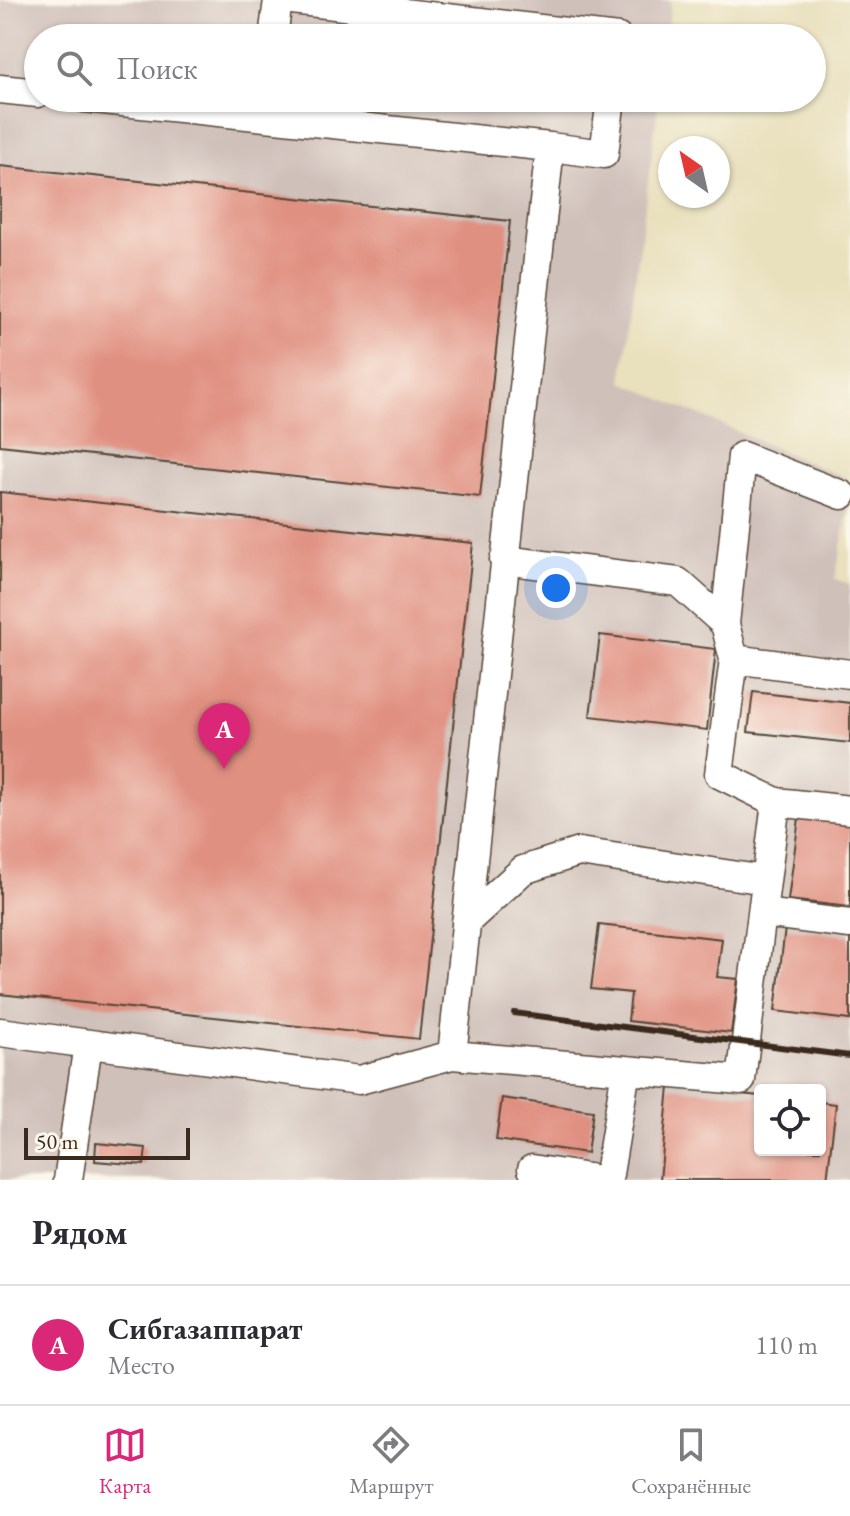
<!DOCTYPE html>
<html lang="ru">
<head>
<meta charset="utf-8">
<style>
	:root { --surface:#fff; --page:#f7f7f7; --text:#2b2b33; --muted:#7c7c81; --line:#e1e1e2; --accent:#db2777 }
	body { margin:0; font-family:"EB Garamond",serif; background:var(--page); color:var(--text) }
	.controls { position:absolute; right:24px; bottom:24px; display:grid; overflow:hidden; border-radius:8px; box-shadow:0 2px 6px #0004 }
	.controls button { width:72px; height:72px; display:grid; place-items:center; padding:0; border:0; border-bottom:2px solid var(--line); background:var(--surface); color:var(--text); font:40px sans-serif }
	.compass { position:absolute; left:658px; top:136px; width:72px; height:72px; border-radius:50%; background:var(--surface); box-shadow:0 2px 6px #0004; rotate:326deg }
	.scale { position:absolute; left:24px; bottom:20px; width:166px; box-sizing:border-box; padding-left:8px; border:4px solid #3b2a1e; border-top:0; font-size:22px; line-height:28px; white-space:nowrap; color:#3b2a1e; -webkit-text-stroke:6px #fbf7ec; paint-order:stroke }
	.you { position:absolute; left:556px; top:588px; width:28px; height:28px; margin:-20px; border:6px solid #fff; border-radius:50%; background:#1a73e8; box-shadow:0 0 0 12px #1a73e833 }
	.badge { display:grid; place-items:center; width:52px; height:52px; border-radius:50%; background:var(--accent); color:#fff; font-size:26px; font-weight:700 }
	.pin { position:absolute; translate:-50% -66px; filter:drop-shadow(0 2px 4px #0008) }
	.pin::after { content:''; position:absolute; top:42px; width:28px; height:24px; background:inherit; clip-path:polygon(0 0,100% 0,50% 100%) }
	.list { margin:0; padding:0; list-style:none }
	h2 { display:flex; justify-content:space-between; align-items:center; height:104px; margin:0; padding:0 32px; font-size:34px }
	h2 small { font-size:26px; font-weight:400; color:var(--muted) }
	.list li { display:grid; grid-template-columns:52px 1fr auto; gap:24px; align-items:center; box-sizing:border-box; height:120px; padding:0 32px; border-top:2px solid var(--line) }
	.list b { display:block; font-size:30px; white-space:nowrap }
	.list p { margin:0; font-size:26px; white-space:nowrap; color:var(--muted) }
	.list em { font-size:26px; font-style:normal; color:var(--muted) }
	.icon { flex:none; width:44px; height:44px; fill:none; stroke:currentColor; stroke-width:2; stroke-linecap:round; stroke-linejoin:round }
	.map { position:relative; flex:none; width:850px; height:1180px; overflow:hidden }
	.search { position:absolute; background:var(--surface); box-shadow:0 2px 6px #0004; left:24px; right:24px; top:24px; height:88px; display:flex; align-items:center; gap:20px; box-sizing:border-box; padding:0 28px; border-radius:44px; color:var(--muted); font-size:30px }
	.sheet { height:224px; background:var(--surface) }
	nav { display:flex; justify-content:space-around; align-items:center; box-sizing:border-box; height:112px; border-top:2px solid var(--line); background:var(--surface); font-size:22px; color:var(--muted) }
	nav a { display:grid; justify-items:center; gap:4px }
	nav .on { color:var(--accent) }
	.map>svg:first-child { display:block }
	.industrial { fill:#cfc0ba; fill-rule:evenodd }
	.building { fill:#e09081 }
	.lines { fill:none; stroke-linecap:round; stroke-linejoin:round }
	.minor-casing { stroke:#554536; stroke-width:31 }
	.minor { stroke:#fff; stroke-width:28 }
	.rail { stroke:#3b2a1e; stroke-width:6 }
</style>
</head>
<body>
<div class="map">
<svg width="850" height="1180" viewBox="0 0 850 1180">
	<rect width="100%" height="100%" fill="#fbf7ec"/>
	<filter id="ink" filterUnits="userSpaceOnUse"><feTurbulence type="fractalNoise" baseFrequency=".0125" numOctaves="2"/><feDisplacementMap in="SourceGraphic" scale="16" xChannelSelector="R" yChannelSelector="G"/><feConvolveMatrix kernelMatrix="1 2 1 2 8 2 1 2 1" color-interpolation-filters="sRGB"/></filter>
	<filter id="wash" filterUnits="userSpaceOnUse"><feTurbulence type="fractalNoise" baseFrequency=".006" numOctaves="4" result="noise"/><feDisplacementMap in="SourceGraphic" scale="32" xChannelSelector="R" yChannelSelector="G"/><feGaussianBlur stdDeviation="1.8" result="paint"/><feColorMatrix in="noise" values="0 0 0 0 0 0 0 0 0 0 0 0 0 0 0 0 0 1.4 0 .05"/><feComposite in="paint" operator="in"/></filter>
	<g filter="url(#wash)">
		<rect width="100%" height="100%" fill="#e9e0bd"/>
		<!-- industrial -->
		<path class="industrial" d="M 0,0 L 671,0 L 667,38 L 38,38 L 38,98 L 659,98 L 622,382 L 850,480 L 850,499 L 835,579 L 850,584 L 850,1180 L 0,1180 ZM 760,1090 L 820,1090 L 820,1150 L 760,1150 Z"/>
		<g id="blocks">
			<!-- building -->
			<path class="building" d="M 0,166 L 510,221 L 480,497 L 0,445 Z
				M 0,492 L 473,543 L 419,1039 L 0,994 Z
				M 600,635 L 716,649 L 707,730 L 590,716 Z
				M 753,692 L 850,703 L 850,743 L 748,732 Z
				M 799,818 L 850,824 L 850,907 L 788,900 Z
				M 599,925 L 722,939 L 717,977 L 738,979 L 731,1033 L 628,1021 L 631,993 L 591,989 Z
				M 785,928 L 850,936 L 850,1020 L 775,1011 Z
				M 669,1087 L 760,1096 L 760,1150 L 820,1150 L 820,1102 L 836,1104 L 827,1180 L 660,1180 Z
				M 502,1098 L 593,1111 L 587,1153 L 496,1140 Z
				M 96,1143 L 146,1148 L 144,1165 L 95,1161 Z"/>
		</g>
	</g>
	<g filter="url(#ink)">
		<use href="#blocks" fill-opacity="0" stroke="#554536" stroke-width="2"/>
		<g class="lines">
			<defs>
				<path id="minor" d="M 292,0 L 618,38
					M 273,38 L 278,0
					M 0,89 L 38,93
					M 84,98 L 550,147
					M 725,624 L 742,456 L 842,495
					M 734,659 L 850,674
					M 776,802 L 850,810
					M 763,913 L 850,924
					M 466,922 L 523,870 L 579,852 L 765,880
					M 0,1032 L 359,1080 L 452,1055 L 741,1080 L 776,802 L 719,774 L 734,659 L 725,624 L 678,582 L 504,560
					M 452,1055 L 550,147 L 604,154 L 611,98
					M 532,1169 L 601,1180
					M 68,1180 L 88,1044
					M 608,1180 L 626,1070"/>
			</defs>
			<!-- minor casing -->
			<use href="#minor" class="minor-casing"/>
			<!-- minor -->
			<use href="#minor" class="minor"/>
			<!-- rail -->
			<path class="rail" d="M 514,1013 L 850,1056"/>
		</g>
	</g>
</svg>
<div class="controls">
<button><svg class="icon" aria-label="locate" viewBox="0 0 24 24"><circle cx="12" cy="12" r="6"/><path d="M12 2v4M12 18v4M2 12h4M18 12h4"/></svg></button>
</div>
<svg class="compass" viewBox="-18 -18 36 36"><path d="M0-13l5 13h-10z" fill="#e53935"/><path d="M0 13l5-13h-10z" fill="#7c7c81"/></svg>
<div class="scale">50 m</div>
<div class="you"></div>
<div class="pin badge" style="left:224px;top:769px">A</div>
<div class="search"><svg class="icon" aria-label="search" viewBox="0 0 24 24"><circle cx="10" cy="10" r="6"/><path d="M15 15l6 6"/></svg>Поиск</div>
</div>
<section class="sheet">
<h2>Рядом<small></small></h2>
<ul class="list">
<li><span class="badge">A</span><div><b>Сибгазаппарат</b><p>Место</p></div><em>110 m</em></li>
</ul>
</section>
<nav>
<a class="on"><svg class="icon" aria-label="map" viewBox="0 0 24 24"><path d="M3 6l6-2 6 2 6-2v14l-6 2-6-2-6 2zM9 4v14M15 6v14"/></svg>Карта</a>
<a><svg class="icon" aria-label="directions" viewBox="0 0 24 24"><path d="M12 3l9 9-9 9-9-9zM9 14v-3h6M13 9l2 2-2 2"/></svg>Маршрут</a>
<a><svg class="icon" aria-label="saved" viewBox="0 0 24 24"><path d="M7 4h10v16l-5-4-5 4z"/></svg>Сохранённые</a>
</nav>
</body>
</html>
